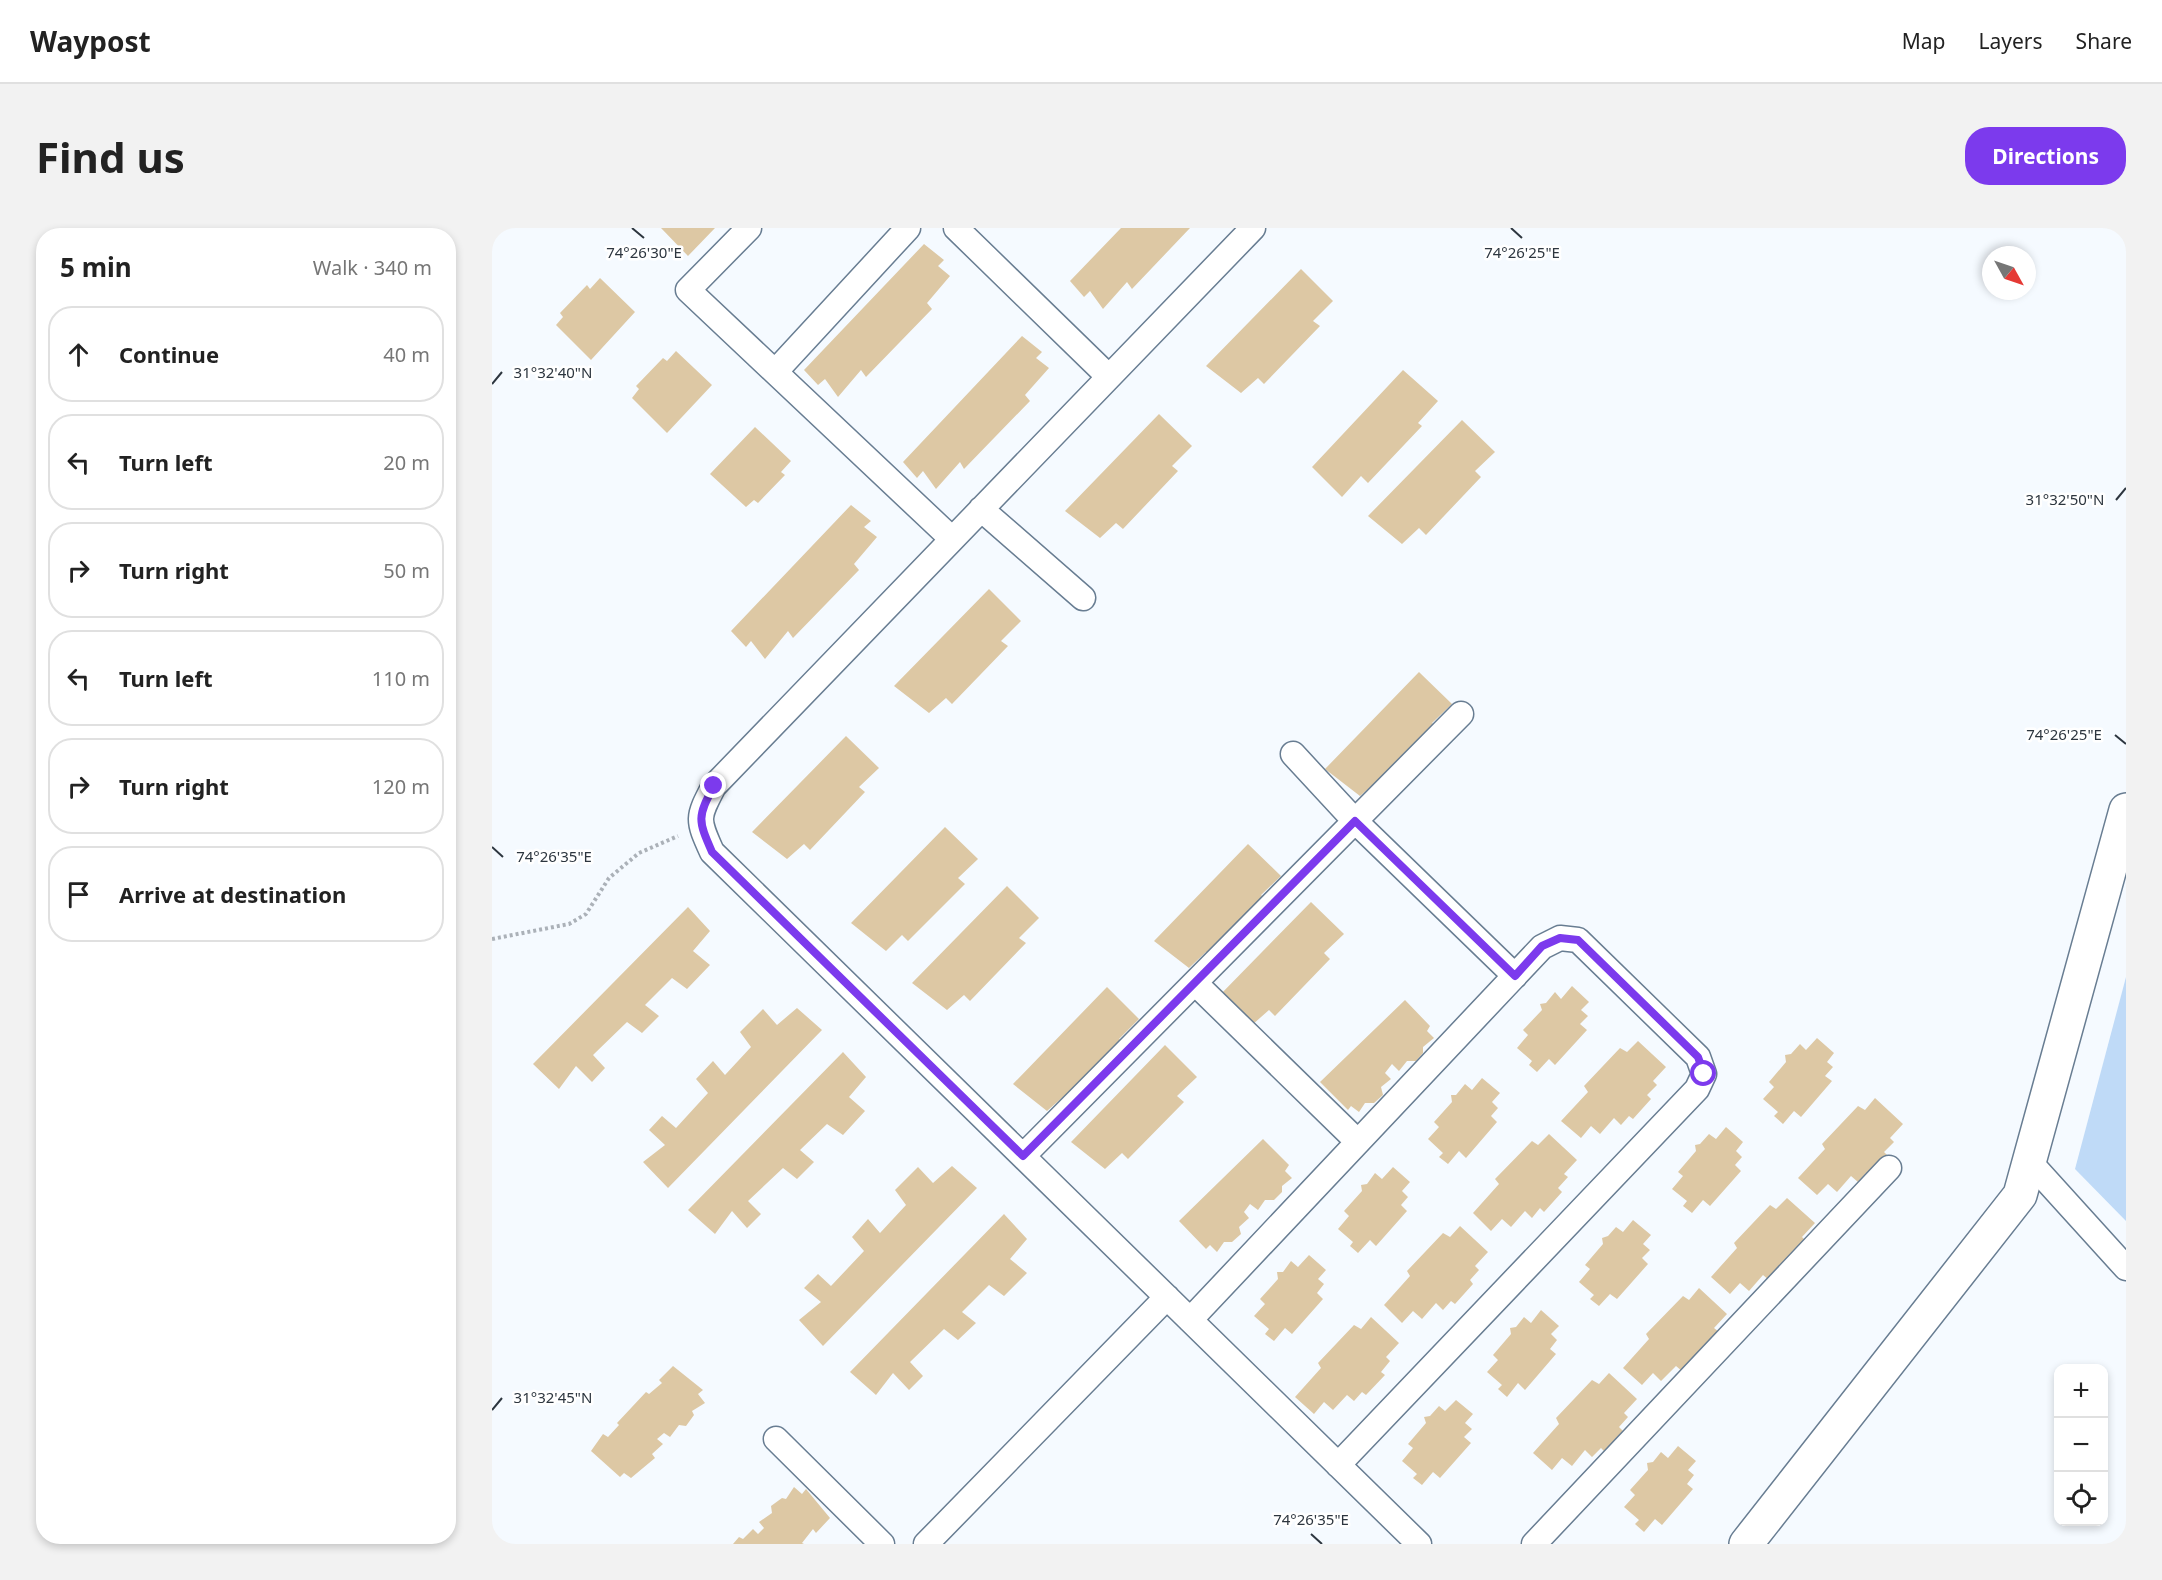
<!DOCTYPE html>
<html lang="en">
<head>
<meta charset="utf-8">
<style>
	:root { --surface:#fff; --page:#f2f2f2; --text:#222; --muted:#767676; --line:#e0e0e0; --accent:#7c3aed }
	body { margin:0; font-family:"Noto Sans",sans-serif; background:var(--page); color:var(--text) }
	.controls { position:absolute; right:18px; bottom:18px; display:grid; overflow:hidden; border-radius:12px; box-shadow:0 3px 9px #0003 }
	.controls button { width:54px; height:54px; display:grid; place-items:center; padding:0; border:0; border-bottom:2px solid var(--line); background:var(--surface); color:var(--text); font:30px sans-serif }
	.compass { position:absolute; left:1490px; top:18px; width:54px; height:54px; border-radius:50%; background:var(--surface); box-shadow:0 3px 9px #0003; rotate:130deg }
	.stop { position:absolute; width:18px; height:18px; margin:-14px; border:4px solid #7c3aed; border-radius:50%; background:#fff }
	.stop.end { background:#7c3aed; border-color:#fff; box-shadow:0 2px 6px #0008 }
	.list { margin:0; padding:0; list-style:none }
	h2 { display:flex; justify-content:space-between; align-items:center; height:78px; margin:0; padding:0 24px; font-size:26px }
	h2 small { font-size:20px; font-weight:400; color:var(--muted) }
	.list li { display:grid; grid-template-columns:39px 1fr auto; gap:18px; align-items:center; box-sizing:border-box; height:96px; margin:0 12px 12px; padding:0 12px; border:2px solid var(--line); border-radius:24px }
	.list b { display:block; font-size:22px; white-space:nowrap }
	.list em { font-size:20px; font-style:normal; color:var(--muted) }
	.icon { flex:none; width:33px; height:33px; fill:none; stroke:currentColor; stroke-width:2; stroke-linecap:round; stroke-linejoin:round }
	.map { position:relative; flex:none; width:1634px; height:1316px; overflow:hidden; border-radius:24px }
	header { display:flex; align-items:center; gap:36px; box-sizing:border-box; height:84px; padding:0 30px; background:var(--surface); border-bottom:2px solid var(--line) }
	header strong { font-size:28px }
	nav { display:flex; gap:33px; margin-inline-start:auto; font-size:21px }
	.intro { display:flex; align-items:center; justify-content:space-between; box-sizing:border-box; height:144px; padding:0 36px }
	h1 { margin:0; font-size:42px }
	.button { padding:15px 27px; border-radius:24px; background:var(--accent); color:#fff; font-size:21px; font-weight:700 }
	main { display:flex; gap:36px; padding:0 36px }
	aside { flex:1; background:var(--surface); border-radius:24px; box-shadow:0 3px 9px #0003 }
	.map>svg:first-child { display:block }
	.green { fill:#bfdaf7 }
	.building { fill:#ddc8a4 }
	.lines { fill:none; stroke-linecap:round; stroke-linejoin:round }
	.street-casing { stroke:#687d92; stroke-width:27 }
	.secondary-casing { stroke:#687d92; stroke-width:36 }
	.path { stroke:#abb1b8; stroke-width:4; stroke-dasharray:3 3; stroke-linecap:butt }
	.street { stroke:#fff; stroke-width:24 }
	.secondary { stroke:#fff; stroke-width:33 }
	.route { stroke:#7c3aed; stroke-width:8 }
	.ticks { fill:none; stroke:#2d363f; stroke-width:2 }
	.ticks-label { font-size:15px; text-anchor:middle; fill:#2d363f; stroke:#fff; stroke-width:5; stroke-linejoin:round; paint-order:stroke }
</style>
</head>
<body>
<header>
<strong>Waypost</strong>
<nav><a>Map</a><a>Layers</a><a>Share</a></nav>
</header>
<div class="intro"><h1>Find us</h1><a class="button">Directions</a></div>
<main>
<aside>
<h2>5 min<small>Walk · 340 m</small></h2>
<ul class="list">
<li><svg class="icon" aria-label="ahead" viewBox="0 0 24 24"><path d="M12 20V5M6 11l6-6 6 6"/></svg><div><b>Continue</b></div><em>40 m</em></li>
<li><svg class="icon" aria-label="left" viewBox="0 0 24 24"><path d="M17 20v-9H6M10 6l-5 5 5 5"/></svg><div><b>Turn left</b></div><em>20 m</em></li>
<li><svg class="icon" aria-label="right" viewBox="0 0 24 24"><path d="M7 20v-9h11M14 6l5 5-5 5"/></svg><div><b>Turn right</b></div><em>50 m</em></li>
<li><svg class="icon" aria-label="left" viewBox="0 0 24 24"><path d="M17 20v-9H6M10 6l-5 5 5 5"/></svg><div><b>Turn left</b></div><em>110 m</em></li>
<li><svg class="icon" aria-label="right" viewBox="0 0 24 24"><path d="M7 20v-9h11M14 6l5 5-5 5"/></svg><div><b>Turn right</b></div><em>120 m</em></li>
<li><svg class="icon" aria-label="arrive" viewBox="0 0 24 24"><path d="M6 21V4h12l-3 4 3 4H6"/></svg><div><b>Arrive at destination</b></div></li>
</ul>
</aside>
<div class="map">
<svg width="1634" height="1316" viewBox="0 0 1634 1316">
	<rect width="100%" height="100%" fill="#f5faff"/>
	<!-- green -->
	<path class="green" d="M 1634,749 L 1634,993 L 1583,941 Z"/>
	<!-- building -->
	<path class="building" d="M 169,0 L 223,0 L 196,28 Z
		M 629,0 L 698,0 L 640,61 L 635,54 L 611,81 L 598,63 L 592,69 L 578,53 Z
		M 432,16 L 452,32 L 446,38 L 458,48 L 435,75 L 440,81 L 374,149 L 369,142 L 346,169 L 333,151 L 326,157 L 312,142 Z
		M 809,41 L 841,73 L 821,93 L 828,98 L 772,156 L 766,150 L 749,165 L 714,138 Z
		M 108,50 L 143,84 L 99,132 L 64,97 L 71,89 L 68,85 L 95,57 L 98,61 Z
		M 530,108 L 550,124 L 544,130 L 557,140 L 533,167 L 538,173 L 472,241 L 468,234 L 444,261 L 431,243 L 425,250 L 411,234 Z
		M 184,123 L 220,157 L 175,205 L 140,170 L 147,161 L 144,158 L 171,130 L 175,133 Z
		M 911,142 L 946,173 L 926,195 L 930,198 L 876,255 L 869,248 L 850,269 L 820,239 Z
		M 667,186 L 700,218 L 680,238 L 686,243 L 631,301 L 624,295 L 608,310 L 573,283 Z
		M 970,192 L 1003,224 L 983,243 L 989,249 L 934,307 L 927,300 L 910,316 L 876,288 Z
		M 263,199 L 299,233 L 289,244 L 293,247 L 266,275 L 262,272 L 254,279 L 218,246 Z
		M 359,277 L 379,293 L 372,299 L 385,309 L 362,336 L 367,342 L 301,410 L 296,403 L 273,431 L 259,413 L 254,419 L 239,403 Z
		M 497,361 L 529,393 L 509,413 L 516,418 L 460,476 L 454,470 L 437,485 L 402,458 Z
		M 927,444 L 960,476 L 940,495 L 947,501 L 891,559 L 885,553 L 868,568 L 833,541 Z
		M 354,508 L 387,540 L 367,559 L 373,564 L 318,622 L 312,616 L 295,631 L 260,604 Z
		M 453,599 L 486,631 L 466,650 L 473,656 L 416,713 L 410,707 L 394,723 L 359,695 Z
		M 756,616 L 789,648 L 769,667 L 776,673 L 720,731 L 714,724 L 697,740 L 662,713 Z
		M 515,658 L 547,690 L 527,710 L 534,715 L 478,773 L 472,767 L 455,782 L 420,755 Z
		M 819,674 L 852,706 L 832,725 L 838,731 L 783,788 L 777,782 L 760,797 L 725,770 Z
		M 196,679 L 218,703 L 201,723 L 218,737 L 195,761 L 180,750 L 153,777 L 167,788 L 150,805 L 135,794 L 101,827 L 113,840 L 100,854 L 84,838 L 67,861 L 41,836 Z
		M 1080,758 L 1097,774 L 1089,782 L 1096,788 L 1088,796 L 1095,802 L 1063,837 L 1057,831 L 1045,844 L 1037,837 L 1040,833 L 1025,820 L 1036,807 L 1031,802 L 1050,782 L 1048,776 L 1054,775 L 1063,764 L 1069,771 Z
		M 615,759 L 647,791 L 627,811 L 634,816 L 578,873 L 572,868 L 555,883 L 521,856 Z
		M 913,772 L 938,798 L 935,803 L 942,810 L 931,819 L 931,825 L 924,833 L 915,833 L 907,843 L 900,836 L 893,845 L 899,851 L 889,859 L 891,867 L 882,875 L 873,875 L 867,884 L 859,878 L 856,882 L 828,854 Z
		M 305,780 L 330,802 L 176,960 L 151,934 L 173,917 L 157,902 L 170,888 L 184,900 L 216,865 L 204,851 L 221,833 L 233,847 L 259,819 L 248,804 L 271,781 L 285,797 Z
		M 1325,810 L 1342,825 L 1335,834 L 1341,839 L 1333,848 L 1340,853 L 1309,889 L 1302,883 L 1291,896 L 1282,888 L 1286,884 L 1271,871 L 1282,859 L 1277,854 L 1294,834 L 1293,827 L 1299,826 L 1308,816 L 1314,822 Z
		M 1146,813 L 1174,839 L 1161,853 L 1165,857 L 1155,867 L 1159,871 L 1141,891 L 1137,888 L 1129,897 L 1122,890 L 1108,906 L 1099,898 L 1089,910 L 1069,893 L 1096,864 L 1092,858 L 1128,820 L 1135,824 Z
		M 673,817 L 705,849 L 685,868 L 692,874 L 636,931 L 630,925 L 613,941 L 579,914 Z
		M 351,824 L 374,849 L 357,869 L 373,883 L 351,907 L 335,896 L 308,922 L 322,934 L 305,951 L 291,940 L 256,973 L 269,986 L 255,1000 L 240,983 L 223,1006 L 196,982 Z
		M 990,850 L 1008,865 L 1000,874 L 1006,880 L 999,888 L 1005,894 L 974,930 L 967,923 L 956,936 L 947,929 L 951,925 L 936,911 L 947,899 L 942,894 L 960,874 L 959,867 L 964,867 L 973,856 L 980,862 Z
		M 1383,870 L 1411,896 L 1398,910 L 1402,914 L 1392,924 L 1396,928 L 1378,948 L 1374,945 L 1366,954 L 1359,948 L 1345,964 L 1336,956 L 1325,967 L 1306,950 L 1333,921 L 1330,916 L 1366,878 L 1373,882 Z
		M 1234,899 L 1251,914 L 1244,923 L 1250,929 L 1243,937 L 1249,943 L 1218,978 L 1211,972 L 1200,985 L 1191,978 L 1195,973 L 1180,961 L 1191,948 L 1186,944 L 1204,923 L 1203,917 L 1208,916 L 1217,906 L 1224,911 Z
		M 1057,906 L 1085,932 L 1072,946 L 1076,949 L 1066,960 L 1070,964 L 1052,984 L 1048,980 L 1040,990 L 1033,983 L 1019,999 L 1010,991 L 999,1003 L 981,985 L 1007,956 L 1003,951 L 1040,913 L 1046,917 Z
		M 771,911 L 797,937 L 793,943 L 800,950 L 790,958 L 790,964 L 782,972 L 773,972 L 766,982 L 758,976 L 752,984 L 757,990 L 747,999 L 749,1006 L 740,1014 L 732,1014 L 725,1024 L 718,1017 L 714,1021 L 687,993 Z
		M 460,938 L 485,960 L 331,1118 L 307,1092 L 329,1074 L 312,1060 L 326,1046 L 339,1058 L 372,1023 L 360,1009 L 376,991 L 388,1005 L 414,977 L 403,962 L 426,939 L 441,955 Z
		M 901,939 L 918,954 L 910,963 L 916,969 L 909,977 L 915,983 L 884,1018 L 878,1012 L 866,1025 L 858,1018 L 861,1014 L 846,1001 L 857,988 L 852,983 L 870,963 L 869,957 L 875,956 L 883,945 L 890,951 Z
		M 1295,970 L 1323,995 L 1310,1009 L 1314,1013 L 1278,1053 L 1271,1047 L 1257,1063 L 1248,1055 L 1238,1066 L 1219,1049 L 1245,1020 L 1242,1015 L 1278,977 L 1284,981 Z
		M 512,986 L 535,1011 L 518,1031 L 535,1045 L 512,1068 L 497,1057 L 470,1084 L 484,1095 L 466,1112 L 452,1101 L 418,1134 L 431,1148 L 417,1162 L 401,1145 L 384,1167 L 358,1144 Z
		M 1141,992 L 1159,1007 L 1151,1016 L 1158,1022 L 1150,1030 L 1156,1036 L 1125,1071 L 1118,1066 L 1107,1078 L 1098,1071 L 1102,1067 L 1087,1054 L 1098,1041 L 1093,1037 L 1111,1016 L 1110,1010 L 1116,1008 L 1124,999 L 1131,1004 Z
		M 968,998 L 996,1024 L 983,1038 L 987,1042 L 978,1052 L 981,1056 L 963,1076 L 959,1073 L 951,1082 L 944,1075 L 930,1091 L 921,1083 L 910,1095 L 892,1077 L 918,1048 L 915,1043 L 951,1005 L 958,1009 Z
		M 817,1027 L 834,1042 L 826,1051 L 832,1056 L 825,1065 L 831,1071 L 800,1106 L 793,1100 L 782,1113 L 773,1106 L 777,1101 L 762,1088 L 773,1076 L 768,1071 L 786,1051 L 785,1044 L 791,1044 L 799,1033 L 806,1039 Z
		M 1207,1060 L 1235,1086 L 1222,1100 L 1227,1104 L 1191,1144 L 1184,1138 L 1169,1153 L 1161,1145 L 1150,1157 L 1131,1140 L 1157,1111 L 1154,1106 L 1191,1068 L 1197,1072 Z
		M 1049,1082 L 1067,1098 L 1059,1106 L 1065,1112 L 1058,1121 L 1064,1126 L 1033,1162 L 1026,1155 L 1015,1169 L 1006,1161 L 1010,1157 L 995,1144 L 1006,1132 L 1001,1127 L 1019,1106 L 1018,1100 L 1024,1099 L 1032,1089 L 1039,1095 Z
		M 879,1089 L 907,1115 L 894,1129 L 898,1133 L 889,1144 L 893,1147 L 874,1167 L 870,1164 L 862,1173 L 855,1167 L 841,1182 L 832,1174 L 822,1186 L 803,1169 L 829,1140 L 826,1135 L 862,1097 L 869,1101 Z
		M 181,1138 L 211,1162 L 206,1166 L 213,1175 L 200,1183 L 202,1187 L 194,1198 L 187,1197 L 178,1209 L 172,1205 L 165,1211 L 171,1216 L 160,1226 L 163,1230 L 139,1250 L 132,1245 L 128,1249 L 99,1223 L 111,1206 L 116,1209 L 127,1197 L 125,1195 L 154,1164 L 157,1166 L 170,1155 L 167,1152 Z
		M 1117,1145 L 1145,1171 L 1132,1185 L 1136,1189 L 1127,1199 L 1131,1203 L 1112,1223 L 1109,1220 L 1100,1229 L 1093,1222 L 1080,1238 L 1070,1230 L 1060,1242 L 1041,1225 L 1067,1196 L 1064,1190 L 1100,1152 L 1107,1156 Z
		M 964,1172 L 981,1186 L 973,1195 L 980,1201 L 972,1209 L 979,1215 L 948,1250 L 941,1244 L 930,1257 L 921,1250 L 925,1246 L 910,1233 L 921,1220 L 916,1216 L 934,1195 L 932,1189 L 938,1188 L 947,1178 L 953,1183 Z
		M 1186,1218 L 1204,1233 L 1196,1242 L 1202,1247 L 1195,1256 L 1201,1261 L 1170,1297 L 1163,1291 L 1152,1304 L 1143,1296 L 1147,1292 L 1132,1279 L 1143,1267 L 1138,1262 L 1156,1242 L 1155,1235 L 1161,1234 L 1169,1224 L 1176,1230 Z
		M 302,1259 L 310,1266 L 314,1261 L 338,1290 L 324,1305 L 321,1301 L 310,1315 L 312,1316 L 241,1316 L 247,1309 L 251,1311 L 261,1301 L 266,1306 L 272,1300 L 267,1294 L 280,1285 L 279,1278 L 290,1270 L 294,1271 Z"/>
	<g class="lines">
		<defs>
			<path id="street" d="M 257,0 L 196,62 L 460,311
				M 464,0 L 617,149
				M 761,0 L 222,558 C 205,590 205,591 220,624 L 927,1316
				M 283,144 L 416,0
				M 489,281 L 591,370
				M 801,526 L 863,593 L 1023,748
				M 703,755 L 866,914
				M 531,928 L 969,486
				M 1537,933 L 1634,1040
				M 698,1092 L 1050,719 L 1068,710 L 1086,712 L 1206,829 L 1212,846 L 1205,861 L 846,1237
				M 284,1211 L 390,1316
				M 434,1316 L 675,1069
				M 1042,1316 L 1397,940"/>
			<path id="secondary" d="M 1254,1316 L 1528,967 L 1634,582"/>
		</defs>
		<!-- street casing -->
		<use href="#street" class="street-casing"/>
		<!-- secondary casing -->
		<use href="#secondary" class="secondary-casing"/>
		<!-- path -->
		<path class="path" d="M 0,711 L 77,696 L 94,686 L 117,650 L 147,625 L 186,608"/>
		<!-- street -->
		<use href="#street" class="street"/>
		<!-- secondary -->
		<use href="#secondary" class="secondary"/>
	</g>
	<g class="lines">
		<!-- route -->
		<path class="route" d="M 222,558 C 205,589 206,592 220,624 L 531,928 L 863,593 L 1023,748 L 1050,718 L 1068,710 L 1086,712 L 1206,829 L 1212,846"/>
	</g>
	<!-- ticks -->
	<path class="ticks" d="M 140,0 L 152,10M 1019,0 L 1030,10M 0,156 L 10,144M 1624,272 L 1634,260M 1623,507 L 1634,516M 0,619 L 11,629M 0,1182 L 10,1170M 819,1306 L 830,1316"/>
	<g class="ticks-label">
		<text x="152" y="30">74°26'30"E</text>
		<text x="1030" y="30">74°26'25"E</text>
		<text x="61" y="150">31°32'40"N</text>
		<text x="1573" y="277">31°32'50"N</text>
		<text x="1572" y="512">74°26'25"E</text>
		<text x="62" y="634">74°26'35"E</text>
		<text x="61" y="1175">31°32'45"N</text>
		<text x="819" y="1297">74°26'35"E</text>
	</g>
</svg>
<div class="controls">
<button>+</button>
<button>−</button>
<button><svg class="icon" aria-label="locate" viewBox="0 0 24 24"><circle cx="12" cy="12" r="6"/><path d="M12 2v4M12 18v4M2 12h4M18 12h4"/></svg></button>
</div>
<svg class="compass" viewBox="-18 -18 36 36"><path d="M0-13l5 13h-10z" fill="#e53935"/><path d="M0 13l5-13h-10z" fill="#767676"/></svg>
<div class="stop" style="left:1212px;top:846px"></div>
<div class="stop end" style="left:222px;top:558px"></div>
</div>
</main>
</body>
</html>
